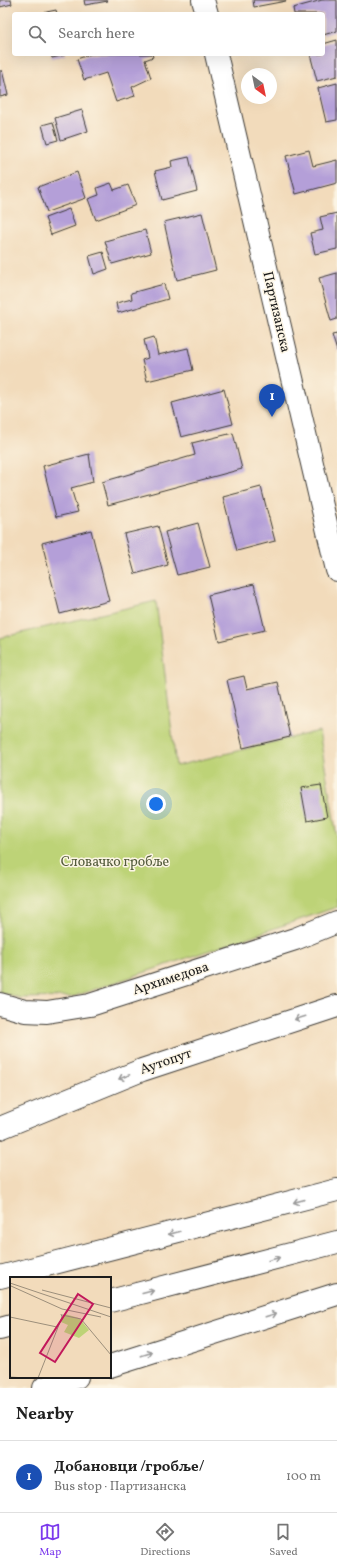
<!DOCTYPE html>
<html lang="en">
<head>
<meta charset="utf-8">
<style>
	:root { --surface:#fff; --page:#f2f2f2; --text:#222; --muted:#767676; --line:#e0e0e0; --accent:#7c3aed }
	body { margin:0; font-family:Vollkorn,serif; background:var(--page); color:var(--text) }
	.compass { position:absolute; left:241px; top:68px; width:36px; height:36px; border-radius:50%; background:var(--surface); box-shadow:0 4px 16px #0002; rotate:147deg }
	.you { position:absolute; left:156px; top:804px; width:14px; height:14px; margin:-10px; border:3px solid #fff; border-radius:50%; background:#1a73e8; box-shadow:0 0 0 6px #1a73e833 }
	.badge { display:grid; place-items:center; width:26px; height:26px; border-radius:50%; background:var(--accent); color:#fff; font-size:13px; font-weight:700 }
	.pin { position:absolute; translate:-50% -33px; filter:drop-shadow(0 1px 2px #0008) }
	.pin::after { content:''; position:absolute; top:21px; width:14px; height:12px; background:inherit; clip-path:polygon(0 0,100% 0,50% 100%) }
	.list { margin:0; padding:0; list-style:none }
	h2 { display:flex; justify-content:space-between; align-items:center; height:52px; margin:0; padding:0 16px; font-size:17px }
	h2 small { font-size:13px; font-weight:400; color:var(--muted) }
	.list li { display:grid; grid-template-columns:26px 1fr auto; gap:12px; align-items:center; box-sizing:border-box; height:72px; padding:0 16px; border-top:1px solid var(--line) }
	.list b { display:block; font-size:15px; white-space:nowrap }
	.list p { margin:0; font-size:13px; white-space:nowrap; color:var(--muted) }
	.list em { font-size:13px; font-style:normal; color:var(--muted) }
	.icon { flex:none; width:22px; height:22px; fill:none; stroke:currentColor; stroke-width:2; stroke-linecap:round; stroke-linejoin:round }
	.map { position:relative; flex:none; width:337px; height:1388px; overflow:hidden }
	.search { position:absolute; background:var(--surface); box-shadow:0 4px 16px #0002; left:12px; right:12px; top:12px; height:44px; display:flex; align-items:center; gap:10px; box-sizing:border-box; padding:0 14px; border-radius:4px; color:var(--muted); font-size:15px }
	.sheet { height:124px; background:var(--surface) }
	nav { display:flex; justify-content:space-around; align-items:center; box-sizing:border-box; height:56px; border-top:1px solid var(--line); background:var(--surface); font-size:11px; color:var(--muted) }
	nav a { display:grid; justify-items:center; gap:2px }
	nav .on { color:var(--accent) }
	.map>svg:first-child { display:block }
	.green { fill:#bdd377; stroke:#6c784a }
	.building { fill:#b49fd8 }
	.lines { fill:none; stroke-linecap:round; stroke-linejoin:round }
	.minor-casing { stroke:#3c3934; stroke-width:24 }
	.highway-casing { stroke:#3c3934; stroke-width:24 }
	.minor { stroke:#fff; stroke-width:22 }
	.highway { stroke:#fff; stroke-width:22 }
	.oneway { stroke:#999 }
	.labels { text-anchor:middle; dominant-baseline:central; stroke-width:3; stroke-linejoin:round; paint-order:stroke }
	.street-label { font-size:14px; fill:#1c1c1c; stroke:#fcf5e5 }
	.park-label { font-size:14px; fill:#545c3c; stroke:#fcf5e5 }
	.inset-road { fill:none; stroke:#9c8f7b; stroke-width:1 }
	.view { fill:#c2185b; fill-opacity:0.15; stroke:#c2185b; stroke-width:2 }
	.inset-edge { fill:none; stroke:#1c1c1c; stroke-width:2 }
</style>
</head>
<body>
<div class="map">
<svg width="337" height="1388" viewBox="0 0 337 1388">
	<rect width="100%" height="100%" fill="#fcf5e5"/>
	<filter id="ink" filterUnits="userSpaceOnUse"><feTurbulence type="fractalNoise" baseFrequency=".025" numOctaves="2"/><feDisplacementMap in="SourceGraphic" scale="8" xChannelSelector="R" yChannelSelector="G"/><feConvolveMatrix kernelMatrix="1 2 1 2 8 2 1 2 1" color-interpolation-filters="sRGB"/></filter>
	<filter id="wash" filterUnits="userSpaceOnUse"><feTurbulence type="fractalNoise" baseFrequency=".012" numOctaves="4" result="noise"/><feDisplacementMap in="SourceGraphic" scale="16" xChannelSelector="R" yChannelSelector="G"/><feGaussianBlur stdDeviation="0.9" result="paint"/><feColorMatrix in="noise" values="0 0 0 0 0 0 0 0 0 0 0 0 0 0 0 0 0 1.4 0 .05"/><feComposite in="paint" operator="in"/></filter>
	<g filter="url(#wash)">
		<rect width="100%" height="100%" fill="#f2dbbb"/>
		<!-- green -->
		<path class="green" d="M 156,601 L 176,766 L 319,731 L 337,838 L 337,907 L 72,997 L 20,998 L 0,992 L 0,638 Z"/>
		<g id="blocks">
			<!-- building -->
			<path class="building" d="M 0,0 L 11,0 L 12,4 L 0,7 Z
				M 84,0 L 107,0 L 108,1 L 85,5 Z
				M 253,0 L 286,0 L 286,1 L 254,7 Z
				M 322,0 L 337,0 L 337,31 L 323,35 L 323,14 L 294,14 L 293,8 Z
				M 56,10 L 57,14 L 42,14 L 42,13 Z
				M 337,40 L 337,76 L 317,81 L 310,54 L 323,54 L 323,44 Z
				M 51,54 L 65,54 L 65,55 L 52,58 Z
				M 91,54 L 152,54 L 153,57 L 145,60 L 151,78 L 132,87 L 135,96 L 116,102 L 106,73 L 84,80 L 77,59 Z
				M 2,70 L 8,95 L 0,97 L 0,71 Z
				M 337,83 L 337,120 L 326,122 L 318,88 Z
				M 82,110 L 88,131 L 61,140 L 55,118 Z
				M 53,122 L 58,140 L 47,143 L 42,125 Z
				M 309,150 L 313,166 L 337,160 L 337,183 L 296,194 L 286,156 Z
				M 189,157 L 197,191 L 162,200 L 155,171 L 172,167 L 171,161 Z
				M 77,172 L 86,198 L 47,212 L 38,187 Z
				M 111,183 L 114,190 L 128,185 L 136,205 L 96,220 L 88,199 L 99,195 L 97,188 Z
				M 69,209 L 75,226 L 51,235 L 45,218 Z
				M 202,213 L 216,270 L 177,280 L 164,222 Z
				M 337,213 L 337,249 L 315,254 L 310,233 L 323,230 L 320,217 Z
				M 145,230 L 151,253 L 112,264 L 105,241 Z
				M 103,252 L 108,269 L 94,274 L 89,256 Z
				M 337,273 L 337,319 L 331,321 L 319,278 Z
				M 164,284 L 168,299 L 118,313 L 116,303 L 132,299 L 131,293 Z
				M 337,334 L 337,351 L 332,335 Z
				M 154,337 L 158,355 L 188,348 L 193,370 L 147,381 L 142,360 L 148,358 L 144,340 Z
				M 224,389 L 233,424 L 181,437 L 172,403 Z
				M 233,433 L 242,469 L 108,505 L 102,482 L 195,455 L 192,443 Z
				M 89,454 L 93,482 L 71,488 L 78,512 L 56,517 L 43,466 Z
				M 261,487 L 275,541 L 237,551 L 223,497 Z
				M 198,523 L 210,567 L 177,575 L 165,532 Z
				M 158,526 L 168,565 L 135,574 L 124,534 Z
				M 91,530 L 109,601 L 60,614 L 42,543 Z
				M 254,584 L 265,630 L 219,641 L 208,595 Z
				M 244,676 L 247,689 L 278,682 L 290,737 L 243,748 L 227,680 Z
				M 321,785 L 327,817 L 307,821 L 301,788 Z"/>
		</g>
	</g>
	<g filter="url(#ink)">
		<use href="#blocks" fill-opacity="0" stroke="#3c3934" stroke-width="1"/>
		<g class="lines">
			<defs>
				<path id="minor" d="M 203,0 L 207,14
					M 216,54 L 337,570
					M 0,1004 L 25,1011 L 47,1012 L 90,1005 L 295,939 L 337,922"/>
				<path id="highway" d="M 0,1128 L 142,1070 L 337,1006
					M 0,1277 L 337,1190
					M 110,1301 L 337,1242
					M 0,1329 L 11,1326
					M 110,1366 L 337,1294
					M 44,1388 L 77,1377"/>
			</defs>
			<!-- minor casing -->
			<use href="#minor" class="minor-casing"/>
			<!-- highway casing -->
			<use href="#highway" class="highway-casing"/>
			<!-- minor -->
			<use href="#minor" class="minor"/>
			<!-- highway -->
			<use href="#highway" class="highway"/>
		</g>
		<!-- one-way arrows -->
		<defs><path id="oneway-shaft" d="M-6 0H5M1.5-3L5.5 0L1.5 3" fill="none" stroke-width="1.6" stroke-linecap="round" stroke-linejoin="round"/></defs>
		<g class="oneway">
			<use href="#oneway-shaft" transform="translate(300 1018) rotate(163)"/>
			<use href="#oneway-shaft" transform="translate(124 1077) rotate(158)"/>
			<use href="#oneway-shaft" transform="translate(299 1201) rotate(165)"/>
			<use href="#oneway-shaft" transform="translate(174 1233) rotate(166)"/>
			<use href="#oneway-shaft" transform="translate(274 1259) rotate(-15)"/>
			<use href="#oneway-shaft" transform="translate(148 1292) rotate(-14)"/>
			<use href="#oneway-shaft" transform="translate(271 1315) rotate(-17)"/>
			<use href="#oneway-shaft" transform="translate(147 1354) rotate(-18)"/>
		</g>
	</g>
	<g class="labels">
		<!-- street labels -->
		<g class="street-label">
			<text transform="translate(276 312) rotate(77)">Партизанска</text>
			<text transform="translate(171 979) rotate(-18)">Архимедова</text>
			<text transform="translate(166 1062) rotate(-19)">Аутопут</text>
		</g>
		<!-- park labels -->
		<g class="park-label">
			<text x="115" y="862">Словачко гробље</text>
		</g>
	</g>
	<!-- overview -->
	<g transform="translate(10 1277)">
		<rect width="101" height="101" fill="#f2dbbb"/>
		<path d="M 55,37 L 69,41 L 79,53 L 69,61 L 54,55 L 58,48 L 51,45 Z" fill="#bdd377"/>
		<path class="inset-road" d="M 0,6 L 101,40M 1,9 L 52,32 L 91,40M 32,13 L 101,31M 52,38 L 71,42 L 101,78M 0,40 L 47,50M 0,100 L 16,101M 28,101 L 52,40 L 51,37"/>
		<path class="view" d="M 68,17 L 83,27 L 45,85 L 30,76 Z"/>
		<rect width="101" height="101" class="inset-edge"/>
	</g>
</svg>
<svg class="compass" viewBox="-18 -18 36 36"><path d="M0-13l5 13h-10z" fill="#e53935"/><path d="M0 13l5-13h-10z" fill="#767676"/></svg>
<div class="you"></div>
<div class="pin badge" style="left:272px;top:417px;background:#1a4fb4">1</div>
<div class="search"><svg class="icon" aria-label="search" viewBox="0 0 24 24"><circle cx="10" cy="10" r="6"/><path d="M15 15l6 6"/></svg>Search here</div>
</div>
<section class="sheet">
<h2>Nearby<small></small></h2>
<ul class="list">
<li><span class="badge" style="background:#1a4fb4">1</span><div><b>Добановци /гробље/</b><p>Bus stop · Партизанска</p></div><em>100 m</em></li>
</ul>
</section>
<nav>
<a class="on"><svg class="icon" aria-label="map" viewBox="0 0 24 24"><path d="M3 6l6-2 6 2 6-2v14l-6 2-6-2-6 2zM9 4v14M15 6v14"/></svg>Map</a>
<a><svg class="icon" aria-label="directions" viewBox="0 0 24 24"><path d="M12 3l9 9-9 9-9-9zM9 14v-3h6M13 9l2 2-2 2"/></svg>Directions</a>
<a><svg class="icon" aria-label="saved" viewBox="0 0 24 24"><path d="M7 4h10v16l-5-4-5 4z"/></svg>Saved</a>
</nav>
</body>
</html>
